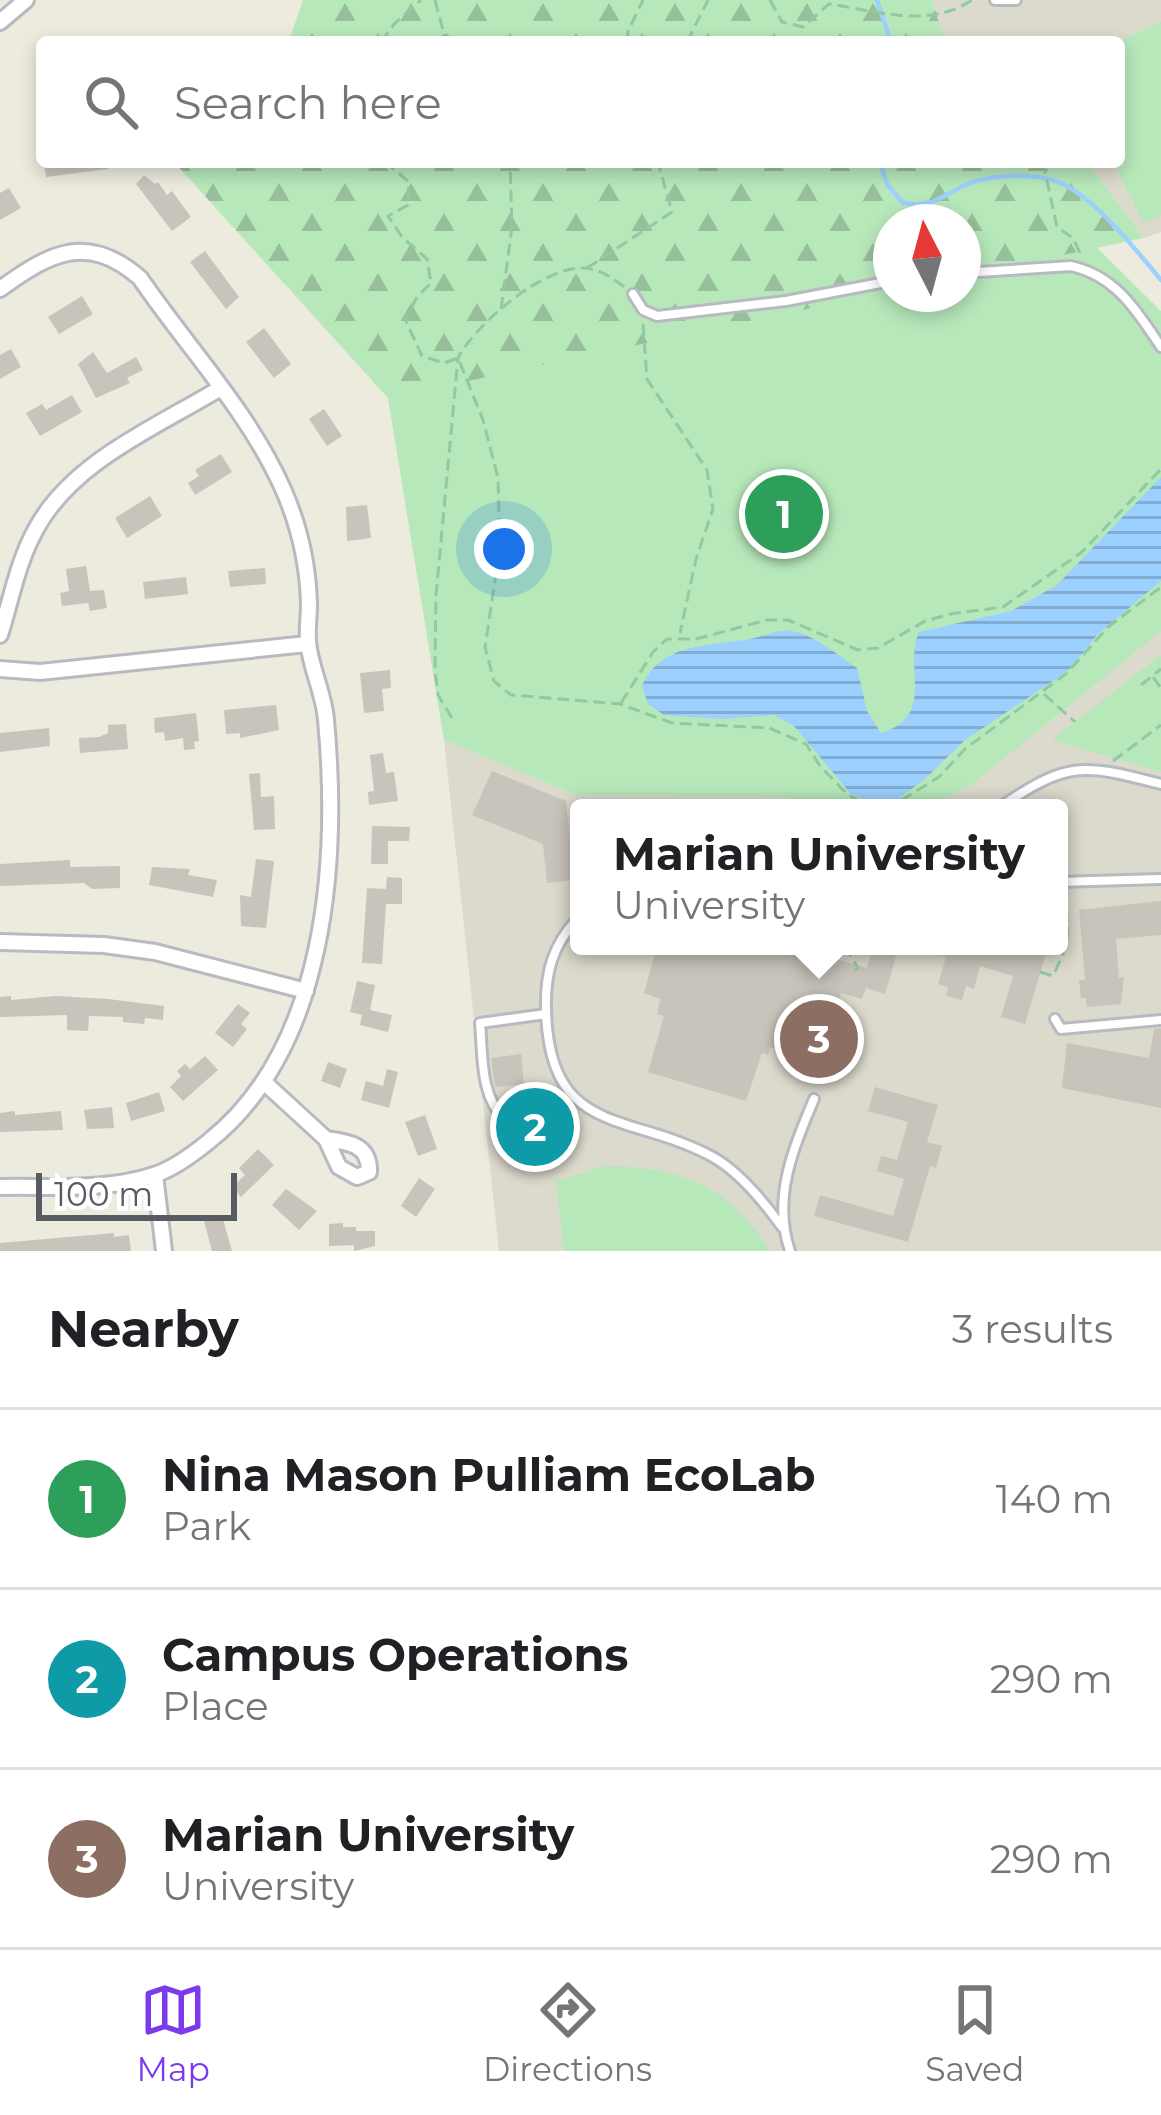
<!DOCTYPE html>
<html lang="en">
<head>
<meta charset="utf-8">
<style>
	:root { --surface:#fff; --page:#f2f2f2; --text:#202124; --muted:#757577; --line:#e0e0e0; --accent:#7c3aed }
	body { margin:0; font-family:Montserrat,sans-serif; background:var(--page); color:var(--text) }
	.compass { position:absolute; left:873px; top:204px; width:108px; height:108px; border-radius:50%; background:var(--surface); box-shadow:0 6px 18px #0003; rotate:354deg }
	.scale { position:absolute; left:36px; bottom:30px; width:201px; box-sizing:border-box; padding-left:12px; border:6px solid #585c62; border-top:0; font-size:33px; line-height:42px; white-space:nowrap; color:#585c62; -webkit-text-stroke:9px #fff; paint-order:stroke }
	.you { position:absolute; left:504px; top:549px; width:42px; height:42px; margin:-30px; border:9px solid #fff; border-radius:50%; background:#1a73e8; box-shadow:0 0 0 18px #1a73e833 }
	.badge { display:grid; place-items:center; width:78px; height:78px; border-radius:50%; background:var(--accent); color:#fff; font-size:39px; font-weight:700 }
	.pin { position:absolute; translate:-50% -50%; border:6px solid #fff; box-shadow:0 3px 12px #0006 }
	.popup { position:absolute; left:570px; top:799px; width:498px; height:156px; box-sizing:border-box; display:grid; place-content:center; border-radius:12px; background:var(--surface); filter:drop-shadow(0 3px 9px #0005); font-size:39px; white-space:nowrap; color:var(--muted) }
	.popup b { font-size:45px; color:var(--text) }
	.popup::after { content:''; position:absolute; left:50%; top:100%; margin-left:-24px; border:24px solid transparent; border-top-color:var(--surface) }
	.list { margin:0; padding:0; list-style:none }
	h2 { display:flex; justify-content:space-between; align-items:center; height:156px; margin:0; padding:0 48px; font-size:51px }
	h2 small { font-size:39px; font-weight:400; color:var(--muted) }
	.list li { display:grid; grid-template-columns:78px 1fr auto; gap:36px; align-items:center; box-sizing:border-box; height:180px; padding:0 48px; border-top:3px solid var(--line) }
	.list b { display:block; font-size:45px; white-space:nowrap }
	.list p { margin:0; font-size:39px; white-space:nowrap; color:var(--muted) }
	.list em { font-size:39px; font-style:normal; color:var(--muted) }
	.icon { flex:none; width:66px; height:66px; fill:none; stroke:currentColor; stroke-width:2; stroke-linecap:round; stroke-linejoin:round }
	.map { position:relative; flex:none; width:1161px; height:1251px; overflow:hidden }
	.search { position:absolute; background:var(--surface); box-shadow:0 6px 18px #0003; left:36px; right:36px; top:36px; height:132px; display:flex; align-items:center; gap:30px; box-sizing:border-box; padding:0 42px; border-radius:12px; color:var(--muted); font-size:45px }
	.sheet { height:696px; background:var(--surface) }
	nav { display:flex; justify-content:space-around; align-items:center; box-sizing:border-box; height:168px; border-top:3px solid var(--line); background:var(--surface); font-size:33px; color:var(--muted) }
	nav a { display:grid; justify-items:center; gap:6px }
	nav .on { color:var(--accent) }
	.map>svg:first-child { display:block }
	.education { fill:#dcd9cd }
	.green { fill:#b7e8ba }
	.forest { fill:url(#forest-firs) }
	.water { fill:url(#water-rules) }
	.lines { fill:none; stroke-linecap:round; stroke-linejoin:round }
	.stream { stroke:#9cd0ff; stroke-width:4.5 }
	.building { fill:#c8c4bb }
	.lane-casing { stroke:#b7bac0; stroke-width:14 }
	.street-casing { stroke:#b7bac0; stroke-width:20 }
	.path { stroke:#90c9a2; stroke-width:3; stroke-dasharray:12 6; stroke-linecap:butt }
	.lane { stroke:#fff; stroke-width:8 }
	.street { stroke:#fff; stroke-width:14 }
</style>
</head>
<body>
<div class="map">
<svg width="1161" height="1251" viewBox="0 0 1161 1251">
	<defs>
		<pattern id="forest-firs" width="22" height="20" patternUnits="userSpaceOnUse" patternTransform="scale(3)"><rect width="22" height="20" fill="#b7e8ba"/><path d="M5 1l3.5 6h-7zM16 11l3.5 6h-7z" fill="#98bf9b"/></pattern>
		<pattern id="water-rules" width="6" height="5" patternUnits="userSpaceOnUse" patternTransform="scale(3)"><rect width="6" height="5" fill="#9cd0ff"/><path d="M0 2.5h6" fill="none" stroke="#82acd2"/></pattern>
	</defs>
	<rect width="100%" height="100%" fill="#edeade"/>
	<!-- education -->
	<path class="education" d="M 932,0 L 1161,0 L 1161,232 L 1144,238 L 1087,162 L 1119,162 L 1119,42 L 945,42 Z
		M 1161,630 L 1161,1251 L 499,1251 L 444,740 L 576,795 L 788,797 L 823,808 L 579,808 L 579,946 L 1059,946 L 1059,808 L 923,808 L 970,786 Z"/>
	<!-- green -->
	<path class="green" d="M 1161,21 L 1161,215 L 1144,223 L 1113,162 L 1119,162 L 1119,42 Z
		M 1063,214 L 1161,311 L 1161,631 L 970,786 L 923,808 L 823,808 L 788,797 L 576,795 L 444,740 L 388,398 L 891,240 L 891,294 L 963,294 L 963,227 Z
		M 1161,655 L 1161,772 L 1052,740 Z
		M 606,1166 C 678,1167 732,1185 769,1251 L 564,1251 L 556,1181 Z"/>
	<!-- forest -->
	<path class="forest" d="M 303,0 L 932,0 L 945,42 L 274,42 L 291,35 Z
		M 174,162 L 1087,162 L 1144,238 L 963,276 L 963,222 L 891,222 L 891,291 L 388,398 Z"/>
	<!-- water -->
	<path class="water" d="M 1161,477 L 1161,581 L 1097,635 L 1069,670 L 965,740 L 926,778 L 898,799 L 877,804 L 851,794 L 794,726 L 774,715 L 721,719 L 664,715 L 648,704 L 642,686 C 663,640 712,647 755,638 C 767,635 779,629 792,631 C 815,635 838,655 857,668 L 867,711 L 881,733 C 937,716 903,668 919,632 L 1011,611 L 1057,585 Z"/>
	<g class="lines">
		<!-- stream -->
		<path class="stream" d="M 877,0 L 891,42
			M 880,162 L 887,184 L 903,203 C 938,209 942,193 973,182 C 994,175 1037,173 1058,182 C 1094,196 1136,250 1161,280"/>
	</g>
	<!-- building -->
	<path class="building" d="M 44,162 L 107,162 L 108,169 L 46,177 Z
		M 144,175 L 155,184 L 158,182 L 167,195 L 172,191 L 191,217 L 172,231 L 136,184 Z
		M 9,188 L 21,208 L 0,220 L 0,193 Z
		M 205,251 L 239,297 L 226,309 L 190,262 Z
		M 82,296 L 93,314 L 59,334 L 48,317 Z
		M 264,328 L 291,364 L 274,378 L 246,342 Z
		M 11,349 L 21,367 L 0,379 L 0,355 Z
		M 93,352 L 107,373 L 136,357 L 143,370 L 127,378 L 130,383 L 96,398 L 78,364 Z
		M 72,395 L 82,412 L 40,436 L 26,413 L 42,404 L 46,410 Z
		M 324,409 L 342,436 L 327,446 L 309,419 Z
		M 221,454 L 232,472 L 195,495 L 188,483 L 199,476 L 195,470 Z
		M 150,496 L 162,516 L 127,538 L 115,518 Z
		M 367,505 L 371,538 L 347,541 L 346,507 Z
		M 86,566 L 90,591 L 104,590 L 107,608 L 90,611 L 88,603 L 62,606 L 60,593 L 69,591 L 66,569 Z
		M 265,568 L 266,584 L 230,587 L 228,571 Z
		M 186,577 L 188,594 L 145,599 L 143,582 Z
		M 390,670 L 391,688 L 382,689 L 384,711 L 364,713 L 360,673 Z
		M 276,705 L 279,730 L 240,738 L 240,733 L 226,734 L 224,710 Z
		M 196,713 L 199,741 L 194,742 L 195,749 L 184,750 L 183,738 L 165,741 L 164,732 L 155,733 L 154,718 Z
		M 126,724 L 128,749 L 80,753 L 79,738 L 99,737 L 108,733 L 108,725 Z
		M 49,728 L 50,746 L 0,752 L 0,733 Z
		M 383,753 L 386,773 L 394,772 L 398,801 L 369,805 L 368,792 L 374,791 L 370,755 Z
		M 492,771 L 566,801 L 574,880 L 547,883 L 543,844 L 472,815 Z
		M 260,773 L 261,797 L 274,796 L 275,829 L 254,830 L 249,774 Z
		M 372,826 L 410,827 L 409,841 L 388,841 L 388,864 L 371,864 Z
		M 256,859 L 274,861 L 266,928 L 241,926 L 240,895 L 251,897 Z
		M 70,860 L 70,867 L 120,866 L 120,888 L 92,889 L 84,883 L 0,886 L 0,864 Z
		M 152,867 L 190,869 L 188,875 L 217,880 L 213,897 L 149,885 Z
		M 387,877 L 402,878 L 402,904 L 386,904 L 382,964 L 362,963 L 367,888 L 386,889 Z
		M 1161,901 L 1161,935 L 1116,939 L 1119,978 L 1124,977 L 1121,1004 L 1087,1007 L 1086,998 L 1081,998 L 1079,980 L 1085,980 L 1079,910 Z
		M 657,946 L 790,946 L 867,968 L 873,946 L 899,946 L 885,994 L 866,988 L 862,999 L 841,993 L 818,1060 L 770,1047 L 768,1055 L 762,1053 L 746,1101 L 648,1072 L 664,1016 L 657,1014 L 660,999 L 644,993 Z
		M 918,946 L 1048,946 L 1025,1024 L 1001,1017 L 1013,976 L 980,966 L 974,989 L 966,986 L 962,1000 L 946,996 L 948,987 L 938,984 L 946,957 Z
		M 357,981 L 375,985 L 370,1010 L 392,1015 L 388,1032 L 360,1025 L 362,1015 L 350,1012 Z
		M 11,996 L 11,1000 L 56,996 L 108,999 L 164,1006 L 163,1020 L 145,1018 L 144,1024 L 123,1022 L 123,1017 L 89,1016 L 88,1031 L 67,1030 L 67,1015 L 0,1017 L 0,997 Z
		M 238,1004 L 250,1013 L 241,1024 L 247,1029 L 233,1047 L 215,1033 Z
		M 1161,1028 L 1161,1108 L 1062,1088 L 1067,1043 L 1149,1058 L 1154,1029 Z
		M 521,1054 L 524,1084 L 495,1087 L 491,1058 Z
		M 205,1056 L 218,1070 L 183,1101 L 170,1087 L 181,1076 L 177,1071 L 185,1064 L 190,1069 Z
		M 328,1062 L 347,1069 L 340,1088 L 321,1081 Z
		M 387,1069 L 398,1072 L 389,1108 L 361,1100 L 366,1081 L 383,1086 Z
		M 875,1087 L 938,1105 L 927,1142 L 942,1146 L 936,1168 L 930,1166 L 908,1242 L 814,1216 L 820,1195 L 893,1216 L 904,1179 L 877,1171 L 881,1156 L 897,1160 L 908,1122 L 868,1111 Z
		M 159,1092 L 165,1111 L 131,1121 L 126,1103 Z
		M 543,1099 L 565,1123 L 527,1155 L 506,1131 Z
		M 112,1107 L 114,1128 L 87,1129 L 84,1110 Z
		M 15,1111 L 15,1115 L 61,1111 L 63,1130 L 0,1132 L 0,1113 Z
		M 425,1115 L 437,1149 L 418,1156 L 405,1122 Z
		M 258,1149 L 274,1165 L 241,1197 L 232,1187 L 245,1175 L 239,1168 Z
		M 419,1178 L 435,1189 L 416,1217 L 401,1206 Z
		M 286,1189 L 317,1211 L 299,1230 L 272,1205 Z
		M 222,1216 L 232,1251 L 212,1251 L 204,1221 Z
		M 343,1223 L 343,1227 L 356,1227 L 356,1231 L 375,1231 L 375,1246 L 354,1251 L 354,1245 L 329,1246 L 329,1224 Z
		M 114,1233 L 114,1237 L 129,1235 L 131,1251 L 0,1251 L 0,1243 Z"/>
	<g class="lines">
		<defs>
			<path id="lane" d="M 995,0 L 1016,0
				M 963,273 L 1071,266 C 1116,276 1137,311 1161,347
				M 633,294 L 643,310 L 657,316 L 786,301 L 891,281
				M 999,808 C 1068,760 1083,764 1161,784
				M 1059,882 L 1161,879
				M 579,917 C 552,945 545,973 546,1010 C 549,1136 627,1112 709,1155 C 737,1169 764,1202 782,1227
				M 1055,1019 L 1061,1029 L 1161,1020
				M 505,1120 C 480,1096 483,1057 480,1023 L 546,1014
				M 790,1251 C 772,1198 793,1149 814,1099"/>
			<path id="street" d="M 0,22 L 26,0
				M 0,289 C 50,253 87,232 140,278 C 187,347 249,412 283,489 C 299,525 308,565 309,604 C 309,616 307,629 308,641 C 310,667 324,693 326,720 C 339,861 327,1048 208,1142 C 192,1155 173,1169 154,1175 C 107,1191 49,1186 0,1187
				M 0,635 C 11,600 18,561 36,529 C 72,462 156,427 219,389
				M 0,669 L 40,672 L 307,644
				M 0,942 L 104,945 L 155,952 L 306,991
				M 265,1083 L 326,1139
				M 326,1139 C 349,1142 370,1145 369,1172 L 357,1177 L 339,1167 Z
				M 155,1175 L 164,1251"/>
		</defs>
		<!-- lane casing -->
		<use href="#lane" class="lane-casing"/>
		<!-- street casing -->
		<use href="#street" class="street-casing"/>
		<!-- path -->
		<path class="path" d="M 435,0 L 443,30 L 452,42
			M 770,0 L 782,22 L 803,27 L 829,4 C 878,11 928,29 972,0
			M 381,42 L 395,23 L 421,0
			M 627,42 L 628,31 L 643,0
			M 687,42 L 708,0
			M 385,162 L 409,182 L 408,205 L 388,216 L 402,237 L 427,259 L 431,283 L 417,297 L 405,319 L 422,356 L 444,363 L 458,358 L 483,420 L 498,478 L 500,547 L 485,647 L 494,681 L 511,695 L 620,704 L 672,723 L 769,728 L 806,744 L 820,766 L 847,794 L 861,802 L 880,805 L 900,801 L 939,777 L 965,749 L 1067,673 L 1108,627 L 1161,587
			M 1043,162 L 1057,227 L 1073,238 L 1081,255
			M 587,268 L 672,212 L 658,162
			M 501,309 L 512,227 L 510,162
			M 643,324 L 647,379 L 707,470 L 713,509 L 696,559 L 680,633
			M 1153,677 L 1161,688
			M 1141,685 L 1161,669
			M 1044,694 L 1075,722
			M 621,703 L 653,652 L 667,639 L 696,639 L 767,620 L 788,620 L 858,650 L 878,648 L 925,621 L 950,614 L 1003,607 L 1082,552 L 1161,469
			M 452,718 L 438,695 L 435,670 L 436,595 L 458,358 C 476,324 543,266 584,268 C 601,269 612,278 626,288
			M 1113,761 L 1161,725
			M 1059,917 L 1068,922
			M 845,946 L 858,968 L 850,974
			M 829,957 L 831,946
			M 1040,972 L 1053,976 C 1070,940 1072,931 1060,892"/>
		<!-- lane -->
		<use href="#lane" class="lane"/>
		<!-- street -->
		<use href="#street" class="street"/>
	</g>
</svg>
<svg class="compass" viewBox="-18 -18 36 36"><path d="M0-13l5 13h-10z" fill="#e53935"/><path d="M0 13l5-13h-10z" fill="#757577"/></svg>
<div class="scale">100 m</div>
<div class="you"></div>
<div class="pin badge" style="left:784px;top:514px;background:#2e9e5b">1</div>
<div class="pin badge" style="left:535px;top:1127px;background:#0f9aa8">2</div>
<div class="pin badge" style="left:819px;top:1039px;background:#8d6e63">3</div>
<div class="popup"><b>Marian University</b>University</div>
<div class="search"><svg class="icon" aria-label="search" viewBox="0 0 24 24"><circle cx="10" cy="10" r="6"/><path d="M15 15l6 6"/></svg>Search here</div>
</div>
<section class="sheet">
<h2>Nearby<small>3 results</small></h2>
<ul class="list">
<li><span class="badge" style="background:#2e9e5b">1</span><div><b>Nina Mason Pulliam EcoLab</b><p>Park</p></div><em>140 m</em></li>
<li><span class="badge" style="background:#0f9aa8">2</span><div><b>Campus Operations</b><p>Place</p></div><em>290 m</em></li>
<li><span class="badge" style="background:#8d6e63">3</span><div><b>Marian University</b><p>University</p></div><em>290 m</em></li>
</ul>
</section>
<nav>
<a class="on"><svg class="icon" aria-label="map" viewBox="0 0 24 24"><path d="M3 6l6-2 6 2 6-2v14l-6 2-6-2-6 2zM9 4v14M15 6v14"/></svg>Map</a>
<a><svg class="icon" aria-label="directions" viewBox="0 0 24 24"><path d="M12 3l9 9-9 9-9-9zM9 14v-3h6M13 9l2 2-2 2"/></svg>Directions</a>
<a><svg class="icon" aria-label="saved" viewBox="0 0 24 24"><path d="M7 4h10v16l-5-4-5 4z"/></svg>Saved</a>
</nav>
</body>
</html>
